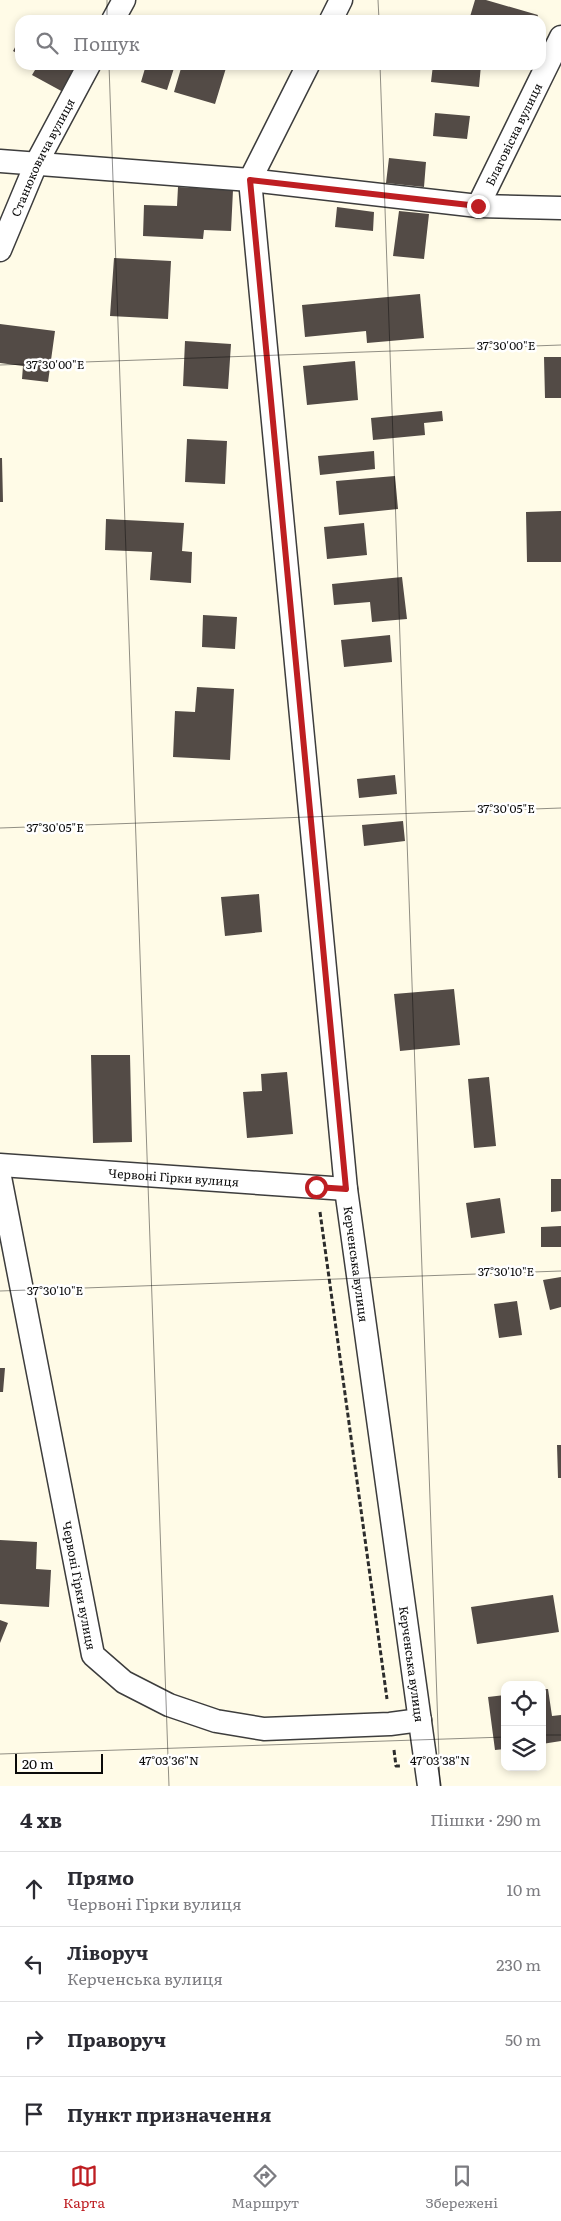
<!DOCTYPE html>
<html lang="uk">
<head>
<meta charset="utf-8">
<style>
	:root { --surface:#fff; --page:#f7f7f7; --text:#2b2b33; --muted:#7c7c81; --line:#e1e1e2; --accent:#be1e22 }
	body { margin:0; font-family:Literata,serif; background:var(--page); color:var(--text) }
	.controls { position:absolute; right:15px; bottom:15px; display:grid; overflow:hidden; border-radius:10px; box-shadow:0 2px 8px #0003 }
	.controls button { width:45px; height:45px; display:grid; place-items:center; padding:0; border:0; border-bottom:1px solid var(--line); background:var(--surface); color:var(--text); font:25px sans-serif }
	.scale { position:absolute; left:15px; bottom:12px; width:88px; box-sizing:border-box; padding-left:5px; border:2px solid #0a0a0a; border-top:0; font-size:14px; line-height:18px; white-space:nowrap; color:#0a0a0a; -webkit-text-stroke:4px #fff; paint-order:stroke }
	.stop { position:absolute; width:15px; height:15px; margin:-11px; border:4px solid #be1e22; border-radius:50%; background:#fff }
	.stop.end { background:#be1e22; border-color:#fff; box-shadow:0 1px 5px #0008 }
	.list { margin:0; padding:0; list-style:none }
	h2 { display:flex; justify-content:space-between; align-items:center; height:65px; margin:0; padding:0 20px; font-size:21px }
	h2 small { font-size:16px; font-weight:400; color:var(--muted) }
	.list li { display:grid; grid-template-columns:32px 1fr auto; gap:15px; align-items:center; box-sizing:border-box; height:75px; padding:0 20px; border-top:1px solid var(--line) }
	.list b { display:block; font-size:19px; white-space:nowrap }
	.list p { margin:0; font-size:16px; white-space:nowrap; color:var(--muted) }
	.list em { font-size:16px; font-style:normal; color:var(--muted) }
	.icon { flex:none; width:28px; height:28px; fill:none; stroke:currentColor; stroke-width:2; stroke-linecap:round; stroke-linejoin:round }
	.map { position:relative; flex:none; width:561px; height:1786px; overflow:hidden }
	.search { position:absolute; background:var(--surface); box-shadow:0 2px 8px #0003; left:15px; right:15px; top:15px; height:55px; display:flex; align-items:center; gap:12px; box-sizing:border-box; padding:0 18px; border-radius:15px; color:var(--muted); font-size:19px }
	.sheet { height:365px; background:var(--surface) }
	nav { display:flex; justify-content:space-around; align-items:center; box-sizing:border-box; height:70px; border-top:1px solid var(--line); background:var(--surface); font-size:14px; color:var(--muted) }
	nav a { display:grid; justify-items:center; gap:2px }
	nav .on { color:var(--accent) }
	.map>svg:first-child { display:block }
	.building { fill:#534b46 }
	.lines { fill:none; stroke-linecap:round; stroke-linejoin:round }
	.street-casing { stroke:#3d3d3d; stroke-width:25 }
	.path { stroke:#2c2c2c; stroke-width:3; stroke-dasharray:5 2.5; stroke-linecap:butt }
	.street { stroke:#fff; stroke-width:22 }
	.route { stroke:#be1e22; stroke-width:6 }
	.ticks { fill:none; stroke:#0a0a0a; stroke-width:1; stroke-opacity:0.45 }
	.labels { text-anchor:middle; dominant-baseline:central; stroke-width:5; stroke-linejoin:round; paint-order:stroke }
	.street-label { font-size:12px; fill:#0a0a0a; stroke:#fff }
	.ticks-label { font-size:12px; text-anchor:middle; fill:#0a0a0a; stroke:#fff; stroke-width:5; stroke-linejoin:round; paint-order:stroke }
</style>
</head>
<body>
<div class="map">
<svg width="561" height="1786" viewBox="0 0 561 1786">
	<rect width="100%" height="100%" fill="#fffbe7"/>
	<!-- building -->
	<path class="building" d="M 475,0 L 486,0 L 538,15 L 536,20 L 469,20 Z
		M 20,38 L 20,55 L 13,51 Z
		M 38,65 L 80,65 L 65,93 L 32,75 Z
		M 146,65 L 175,65 L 167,90 L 141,82 Z
		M 182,65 L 218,65 L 226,68 L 215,104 L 174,92 Z
		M 433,65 L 481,65 L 479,87 L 431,82 Z
		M 435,113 L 470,116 L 467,139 L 433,136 Z
		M 389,158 L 426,162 L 424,187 L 386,183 Z
		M 178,187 L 233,190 L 231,231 L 204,230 L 203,239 L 143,236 L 144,205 L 177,206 Z
		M 337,207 L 374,212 L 373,231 L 335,227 Z
		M 399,211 L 429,214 L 424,259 L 393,256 Z
		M 114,258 L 171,261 L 168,319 L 110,316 Z
		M 420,294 L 424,338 L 367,343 L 366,331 L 305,337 L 302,305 Z
		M 0,324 L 55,331 L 48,382 L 22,379 L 23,366 L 0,363 Z
		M 185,341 L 231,344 L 228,389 L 183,386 Z
		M 544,357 L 561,357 L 561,398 L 545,398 Z
		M 355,361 L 358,400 L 307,405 L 303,366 Z
		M 442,411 L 443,421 L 424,423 L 425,435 L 373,440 L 371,418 Z
		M 187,439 L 227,441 L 225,484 L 185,482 Z
		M 374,451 L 375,469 L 320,475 L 318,456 Z
		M 0,458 L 2,458 L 3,502 L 0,502 Z
		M 395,476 L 398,509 L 339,515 L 336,481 Z
		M 561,511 L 561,562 L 527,562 L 526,512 Z
		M 106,519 L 184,523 L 182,551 L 192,552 L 191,583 L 150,580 L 152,552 L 105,550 Z
		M 364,523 L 367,555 L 327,559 L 324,527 Z
		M 402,577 L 407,619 L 372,622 L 370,602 L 334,605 L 332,584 Z
		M 203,615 L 237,617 L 235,649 L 202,647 Z
		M 390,635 L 392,662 L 344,667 L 341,640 Z
		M 197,687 L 234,689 L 230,760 L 173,757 L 175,711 L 195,712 Z
		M 395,775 L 397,794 L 359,798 L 357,779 Z
		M 403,821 L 405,841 L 364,846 L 362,825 Z
		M 259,894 L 262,932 L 225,936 L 221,897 Z
		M 454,989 L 460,1045 L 400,1051 L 394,994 Z
		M 91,1055 L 130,1055 L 132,1142 L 93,1143 Z
		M 287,1072 L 293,1134 L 247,1138 L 243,1092 L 262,1091 L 261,1074 Z
		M 489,1077 L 496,1146 L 474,1148 L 468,1079 Z
		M 551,1179 L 561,1179 L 561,1211 L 551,1212 Z
		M 500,1198 L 505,1233 L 471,1238 L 466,1203 Z
		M 561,1226 L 561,1247 L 541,1247 L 541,1227 Z
		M 561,1277 L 561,1307 L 550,1310 L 543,1280 Z
		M 517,1301 L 522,1335 L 499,1338 L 494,1304 Z
		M 0,1368 L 5,1368 L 3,1392 L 0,1392 Z
		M 557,1445 L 561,1445 L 561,1478 L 558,1478 Z
		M 0,1540 L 37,1542 L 36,1569 L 51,1570 L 49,1607 L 0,1604 Z
		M 553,1595 L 559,1632 L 477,1644 L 471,1607 Z
		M 0,1620 L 8,1623 L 0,1643 Z
		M 542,1689 L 548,1689 L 552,1716 L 561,1715 L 561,1741 L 542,1744 Z
		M 505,1695 L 505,1749 L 495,1750 L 488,1697 Z"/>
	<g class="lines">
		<defs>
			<g id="street">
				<path d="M 113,20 L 124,0"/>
				<path d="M 331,20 L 341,0"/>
				<path id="s1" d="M 308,65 L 250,180 L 346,1189 L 429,1786"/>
				<path d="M 0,161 L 250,180 L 478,206 L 561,208"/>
				<path id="s2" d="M 478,206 L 561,37"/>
				<path id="s3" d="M 0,250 L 36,164 L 89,65"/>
				<path id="s4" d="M 0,1165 L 346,1189"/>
				<path id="s5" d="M 0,1177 L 93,1655 L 124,1682 L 169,1705 L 216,1721 L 264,1729 L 390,1724 L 420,1720"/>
			</g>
		</defs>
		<!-- street casing -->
		<use href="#street" class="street-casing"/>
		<!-- path -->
		<path class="path" d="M 320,1212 L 387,1699
			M 394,1750 L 396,1766 L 401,1766"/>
		<!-- street -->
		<use href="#street" class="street"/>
	</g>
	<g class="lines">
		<!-- route -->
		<path class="route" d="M 316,1187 L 346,1189 L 250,180 L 478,206"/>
	</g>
	<!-- ticks -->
	<path class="ticks" d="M 107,0 L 107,20M 378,0 L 379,20M 109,65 L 169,1786M 380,65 L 440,1786M 0,365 L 561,345M 0,828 L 561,808M 0,1291 L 561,1271M 542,1735 L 561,1735M 0,1754 L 505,1737"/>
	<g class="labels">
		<!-- street labels -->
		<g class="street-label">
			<text stroke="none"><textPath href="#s2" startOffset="80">Благовісна вулиця</textPath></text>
			<text stroke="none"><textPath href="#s3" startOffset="102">Станюковича вулиця</textPath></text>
			<text stroke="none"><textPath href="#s4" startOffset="174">Червоні Гірки вулиця</textPath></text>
			<text stroke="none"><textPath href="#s1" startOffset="1218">Керченська вулиця</textPath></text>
			<text stroke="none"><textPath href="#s5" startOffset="416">Червоні Гірки вулиця</textPath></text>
			<text stroke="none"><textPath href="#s1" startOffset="1622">Керченська вулиця</textPath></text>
		</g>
	</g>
	<g class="ticks-label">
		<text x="506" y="350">37°30'00"E</text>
		<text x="55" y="369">37°30'00"E</text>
		<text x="506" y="813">37°30'05"E</text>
		<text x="55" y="832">37°30'05"E</text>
		<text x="506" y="1276">37°30'10"E</text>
		<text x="55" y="1295">37°30'10"E</text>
		<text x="169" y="1765">47°03'36"N</text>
		<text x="440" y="1765">47°03'38"N</text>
	</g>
</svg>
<div class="controls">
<button><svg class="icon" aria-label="locate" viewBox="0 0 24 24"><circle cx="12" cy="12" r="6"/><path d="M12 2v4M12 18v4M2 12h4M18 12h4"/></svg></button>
<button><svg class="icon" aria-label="layers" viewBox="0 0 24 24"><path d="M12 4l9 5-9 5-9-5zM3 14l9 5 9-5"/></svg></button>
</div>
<div class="scale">20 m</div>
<div class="stop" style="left:316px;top:1187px"></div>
<div class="stop end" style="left:478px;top:206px"></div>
<div class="search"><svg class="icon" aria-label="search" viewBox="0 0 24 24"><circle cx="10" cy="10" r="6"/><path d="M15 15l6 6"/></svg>Пошук</div>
</div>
<section class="sheet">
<h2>4 хв<small>Пішки · 290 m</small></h2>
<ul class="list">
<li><svg class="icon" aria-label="ahead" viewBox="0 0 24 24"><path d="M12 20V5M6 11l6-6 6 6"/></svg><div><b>Прямо</b><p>Червоні Гірки вулиця</p></div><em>10 m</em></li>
<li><svg class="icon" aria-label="left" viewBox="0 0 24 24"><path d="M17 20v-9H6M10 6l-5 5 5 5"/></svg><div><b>Ліворуч</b><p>Керченська вулиця</p></div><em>230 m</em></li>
<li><svg class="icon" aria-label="right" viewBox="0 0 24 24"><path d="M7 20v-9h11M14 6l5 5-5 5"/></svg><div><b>Праворуч</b></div><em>50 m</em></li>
<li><svg class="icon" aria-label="arrive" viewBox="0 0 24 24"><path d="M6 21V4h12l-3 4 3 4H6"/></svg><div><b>Пункт призначення</b></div></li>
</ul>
</section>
<nav>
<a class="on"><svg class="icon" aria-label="map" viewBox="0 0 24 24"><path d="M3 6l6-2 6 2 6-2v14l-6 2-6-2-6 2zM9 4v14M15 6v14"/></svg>Карта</a>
<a><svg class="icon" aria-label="directions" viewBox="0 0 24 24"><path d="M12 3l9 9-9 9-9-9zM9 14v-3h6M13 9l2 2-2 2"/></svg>Маршрут</a>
<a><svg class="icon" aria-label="saved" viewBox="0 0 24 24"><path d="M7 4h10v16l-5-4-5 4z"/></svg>Збережені</a>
</nav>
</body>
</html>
